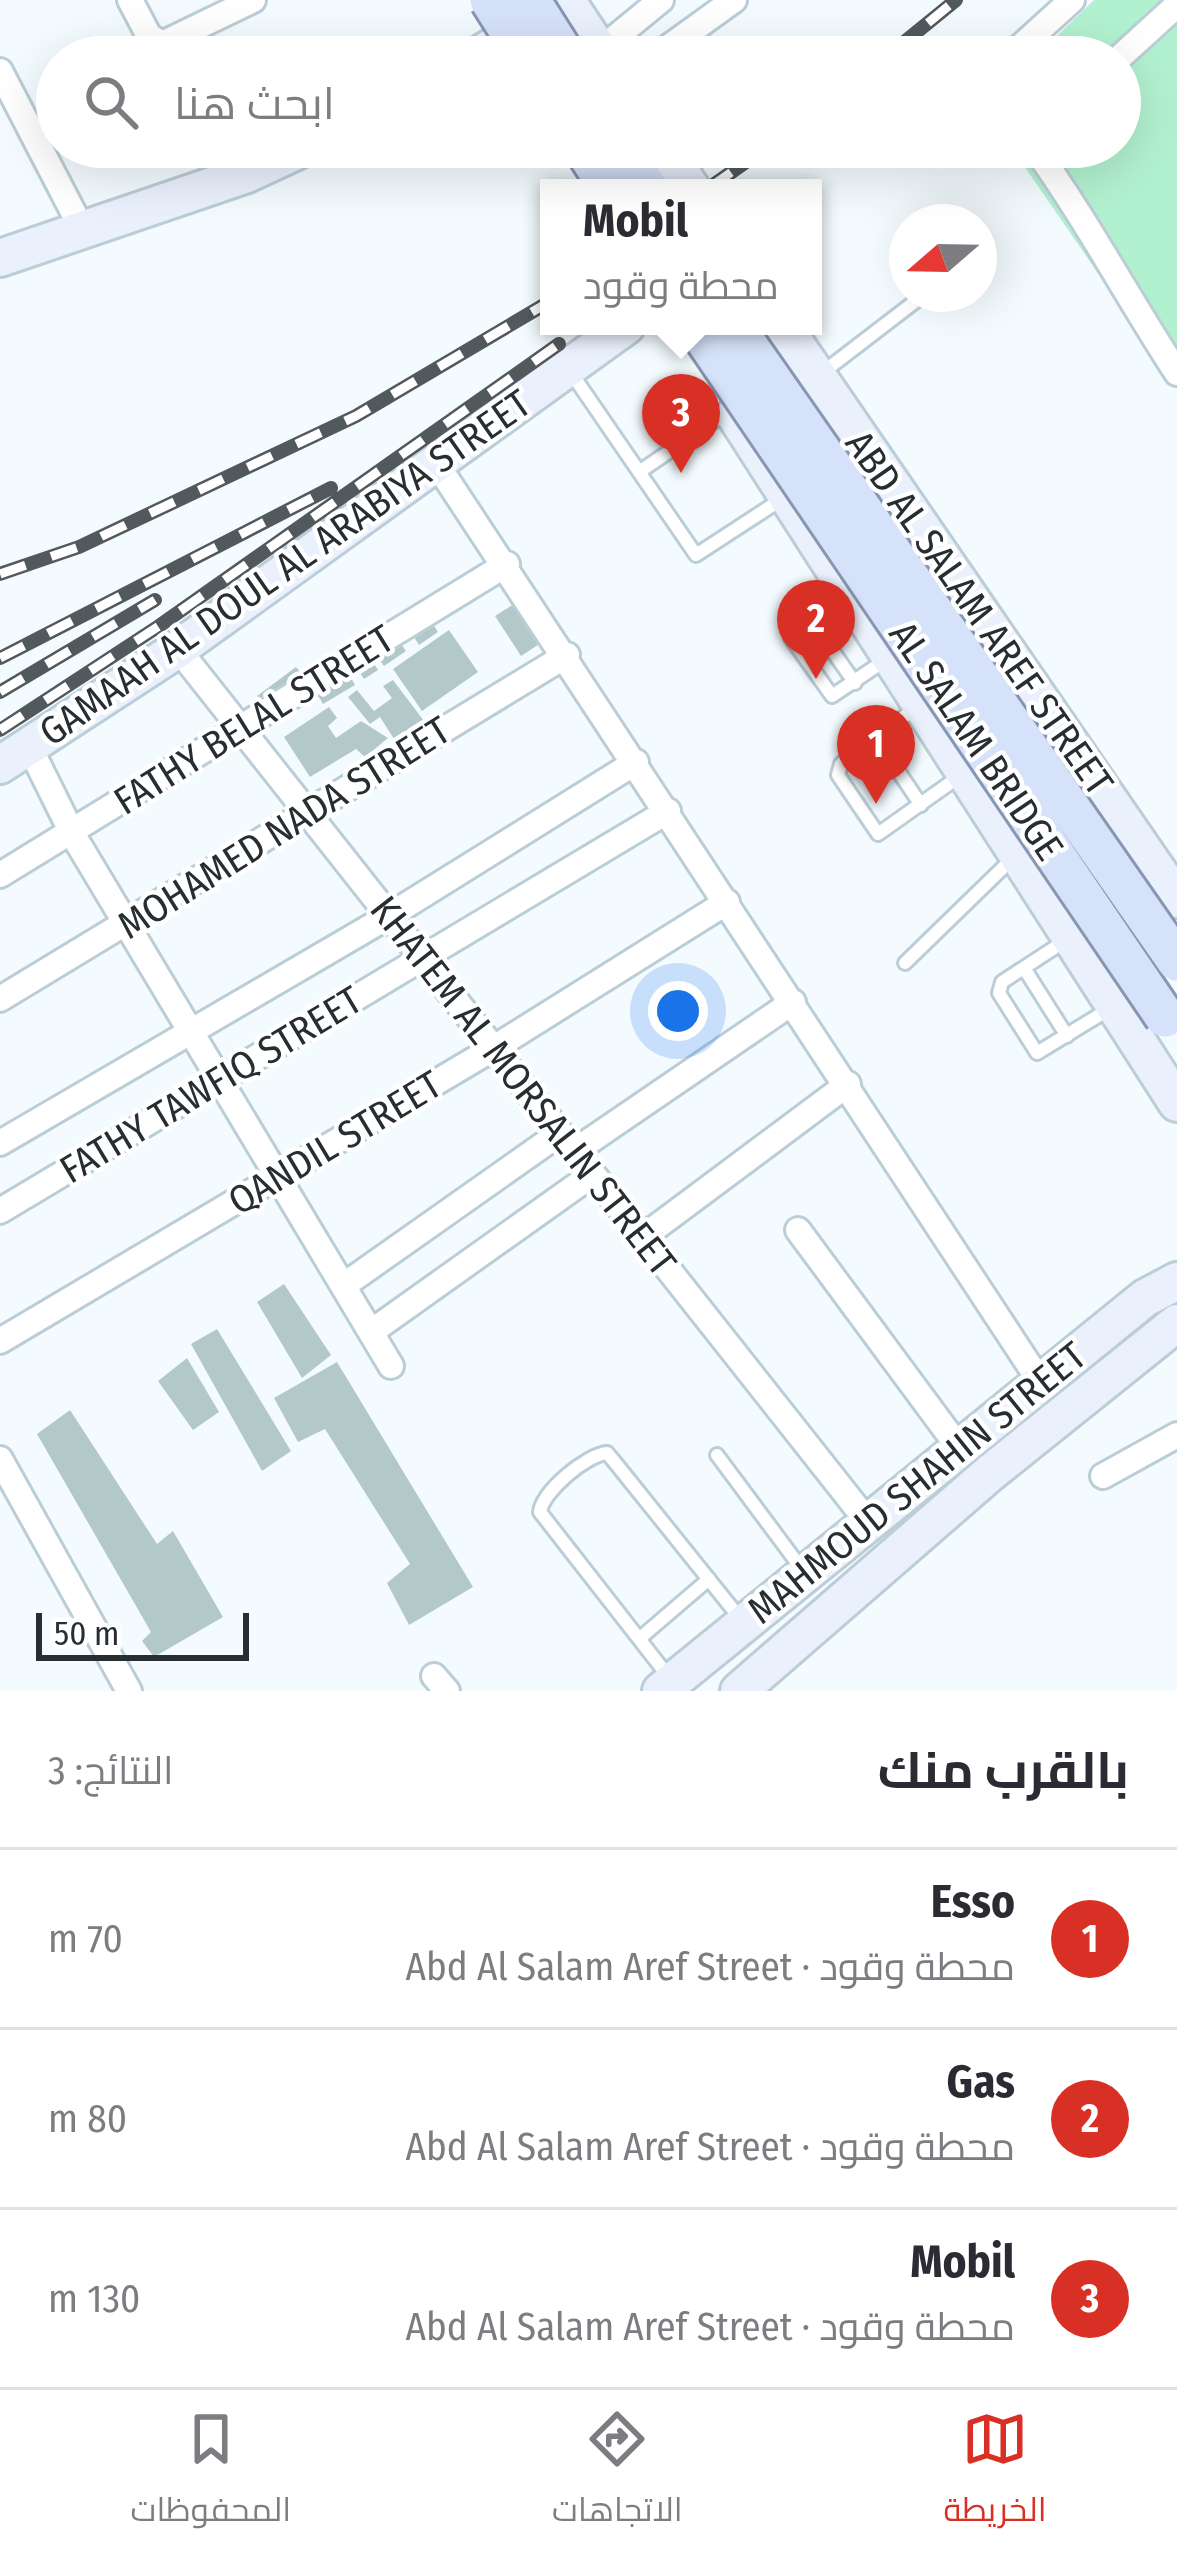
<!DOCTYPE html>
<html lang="ar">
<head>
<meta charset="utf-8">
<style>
	:root { --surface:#fff; --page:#f7f7f7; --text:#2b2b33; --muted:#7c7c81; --line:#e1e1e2; --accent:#d93025 }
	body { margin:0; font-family:"Fira Sans Condensed",Cairo,sans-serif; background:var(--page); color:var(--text); direction:rtl }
	.compass { position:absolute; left:889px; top:204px; width:108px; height:108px; border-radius:50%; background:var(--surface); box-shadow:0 12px 48px #0002; rotate:250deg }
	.scale { position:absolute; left:36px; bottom:30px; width:213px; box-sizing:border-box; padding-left:12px; border:6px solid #272e32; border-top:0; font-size:33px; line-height:42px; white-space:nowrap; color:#272e32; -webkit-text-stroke:9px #fff; paint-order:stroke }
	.you { position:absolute; left:678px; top:1011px; width:42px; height:42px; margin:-30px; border:9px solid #fff; border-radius:50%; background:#1a73e8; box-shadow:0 0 0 18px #1a73e833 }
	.badge { display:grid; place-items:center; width:78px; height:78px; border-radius:50%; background:var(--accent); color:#fff; font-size:39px; font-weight:700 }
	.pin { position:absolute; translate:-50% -99px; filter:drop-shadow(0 3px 6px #0008) }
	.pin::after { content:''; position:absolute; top:63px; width:42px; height:36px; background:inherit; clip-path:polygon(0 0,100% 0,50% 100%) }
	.popup { position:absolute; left:540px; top:179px; width:282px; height:156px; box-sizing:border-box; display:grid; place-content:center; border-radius:0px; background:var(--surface); filter:drop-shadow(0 3px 9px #0005); font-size:39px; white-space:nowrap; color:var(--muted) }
	.popup b { font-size:45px; color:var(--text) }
	.popup::after { content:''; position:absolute; left:50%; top:100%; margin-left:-24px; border:24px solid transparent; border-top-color:var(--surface) }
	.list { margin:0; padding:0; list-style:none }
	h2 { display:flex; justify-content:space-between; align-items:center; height:156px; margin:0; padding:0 48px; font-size:51px }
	h2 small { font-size:39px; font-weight:400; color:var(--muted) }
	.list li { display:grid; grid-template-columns:78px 1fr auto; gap:36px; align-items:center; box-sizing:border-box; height:180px; padding:0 48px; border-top:3px solid var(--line) }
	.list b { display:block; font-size:45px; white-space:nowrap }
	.list p { margin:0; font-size:39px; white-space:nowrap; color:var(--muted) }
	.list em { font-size:39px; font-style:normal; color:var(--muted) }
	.icon { flex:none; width:66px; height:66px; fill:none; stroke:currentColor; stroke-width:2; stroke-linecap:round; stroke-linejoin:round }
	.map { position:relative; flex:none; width:1177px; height:1691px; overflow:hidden; direction:ltr }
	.search { position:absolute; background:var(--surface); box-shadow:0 12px 48px #0002; left:36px; right:36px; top:36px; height:132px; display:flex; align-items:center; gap:30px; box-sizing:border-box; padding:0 42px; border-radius:66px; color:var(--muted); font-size:45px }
	.sheet { height:696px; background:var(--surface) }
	nav { display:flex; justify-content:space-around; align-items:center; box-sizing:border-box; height:168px; border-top:3px solid var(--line); background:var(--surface); font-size:33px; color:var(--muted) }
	nav a { display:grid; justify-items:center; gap:6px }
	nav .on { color:var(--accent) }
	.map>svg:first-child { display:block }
	.green { fill:#b2f1d0 }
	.building { fill:#b3c9c9 }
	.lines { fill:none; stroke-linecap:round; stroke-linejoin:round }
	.lane-casing { stroke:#bbcdd7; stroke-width:18 }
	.street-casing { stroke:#bbcdd7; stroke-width:30 }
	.secondary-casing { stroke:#bbcdd7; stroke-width:42 }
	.primary-casing { stroke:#8796b1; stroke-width:45 }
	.lane { stroke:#fff; stroke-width:12 }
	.street { stroke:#fff; stroke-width:24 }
	.secondary { stroke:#eaf0fc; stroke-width:36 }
	.primary { stroke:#d6e2fa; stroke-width:39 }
	.rail-casing { stroke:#52595d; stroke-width:14 }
	.rail { stroke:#fff; stroke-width:9; stroke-dasharray:27; stroke-linecap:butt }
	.primary-bridge-casing { stroke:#8796b1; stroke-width:45; stroke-linecap:butt }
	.primary-bridge { stroke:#d6e2fa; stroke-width:39 }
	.labels { text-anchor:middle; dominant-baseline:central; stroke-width:9; stroke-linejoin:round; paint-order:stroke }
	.street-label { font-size:39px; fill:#272e32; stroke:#fff }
</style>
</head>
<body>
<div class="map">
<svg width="1177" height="1691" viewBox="0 0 1177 1691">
	<rect width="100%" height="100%" fill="#f3fbff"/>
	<!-- green -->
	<path class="green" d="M 1094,0 L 1177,0 L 1177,388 L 1011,147 L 1120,147 L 1120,57 L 1035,57 Z"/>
	<!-- building -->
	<path class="building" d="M 522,599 L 547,639 L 521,656 L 495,616 Z
		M 423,609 L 438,632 L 419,645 L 404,621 Z
		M 449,630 L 478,672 L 422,711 L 393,669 Z
		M 394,634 L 406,651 L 384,666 L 372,649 Z
		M 367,652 L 378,670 L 364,679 L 352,661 Z
		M 343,664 L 355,685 L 323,704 L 316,692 L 275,721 L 257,696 L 296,667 L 310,684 Z
		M 393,680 L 424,721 L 394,739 L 380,717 L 370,724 L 348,697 L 357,690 L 374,711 L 392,698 L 383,686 Z
		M 329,707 L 337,718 L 328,726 L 336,738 L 361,721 L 388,738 L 365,757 L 356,749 L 310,777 L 284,737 Z
		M 284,1284 L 331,1355 L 302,1378 L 257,1302 Z
		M 217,1329 L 291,1451 L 262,1471 L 191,1344 Z
		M 187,1358 L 219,1412 L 193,1430 L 158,1381 Z
		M 337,1362 L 473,1587 L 409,1625 L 387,1583 L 410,1564 L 325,1429 L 298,1442 L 274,1398 Z
		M 70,1410 L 157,1544 L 173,1531 L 223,1617 L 154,1657 L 142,1641 L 151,1632 L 37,1434 Z"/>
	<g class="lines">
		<defs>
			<path id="lane" d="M 822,373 L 921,297
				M 572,374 L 696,555 L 785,497
				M 639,472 L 727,412
				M 843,591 L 794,627 L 791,638 L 832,696 L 887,659
				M 808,616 L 855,683
				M 917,707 L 841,764 L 838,775 L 878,834 L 960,776
				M 876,738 L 921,805
				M 1068,939 L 1002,982 L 999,993 L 1037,1053 L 1111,1008
				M 905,963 L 1015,856
				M 1024,968 L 1067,1036
				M 717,1455 L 804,1572
				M 639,1639 L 709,1579
				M 668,1676 L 540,1512 C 543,1491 586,1455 607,1453 L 613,1460 L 743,1622"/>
			<path id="street" d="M 130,0 L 149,36 L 162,44 L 253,0
				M 600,50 L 661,0
				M 655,57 L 734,0
				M 1009,57 L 1072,0
				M 1120,57 L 1177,5
				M 0,71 L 83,231
				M 1034,147 C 1086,219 1128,298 1177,373
				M 436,463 L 1041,1383
				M 178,649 L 868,1522
				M 30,748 L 73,835 L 391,1366
				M 0,875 L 507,564
				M 0,999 L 567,655
				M 0,1143 L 389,916 L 636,762
				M 575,1151 L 793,1002
				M 0,1211 L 668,811
				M 798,1230 L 960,1449
				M 643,1237 L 848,1084
				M 343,1286 L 560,1133
				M 371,1332 L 593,1174
				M 0,1341 L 494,1048 L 727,902
				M 0,1459 L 129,1691
				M 1103,1476 L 1177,1435
				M 434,1676 L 447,1691"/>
			<path id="secondary" d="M 566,0 L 604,57
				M 476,57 L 567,1
				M 664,147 L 691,188
				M 0,258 L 247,174 L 305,147
				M 783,326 L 1177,899
				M 735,415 L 1177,1103
				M 0,765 L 178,649 L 626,326
				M 661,1691 L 1145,1298 L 1177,1281
				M 739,1691 L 990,1473 L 1177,1323"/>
			<path id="primary" d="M 583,147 L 609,188
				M 622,147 L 647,188"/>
		</defs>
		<!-- lane casing -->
		<use href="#lane" class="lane-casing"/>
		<!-- street casing -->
		<use href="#street" class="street-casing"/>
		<!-- secondary casing -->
		<use href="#secondary" class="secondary-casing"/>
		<!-- primary casing -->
		<use href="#primary" class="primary-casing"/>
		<!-- lane -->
		<use href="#lane" class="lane"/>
		<!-- street -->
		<use href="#street" class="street"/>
		<!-- secondary -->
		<use href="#secondary" class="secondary"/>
		<!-- primary -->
		<use href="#primary" class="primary"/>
		<defs>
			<path id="rail" d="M 886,57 L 956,0
				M 709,188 L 767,147
				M 0,574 L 79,547 L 356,416 L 549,302
				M 0,658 L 331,488
				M 0,692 L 155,600
				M 0,730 L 159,626 L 559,344"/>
		</defs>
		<!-- rail casing -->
		<use href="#rail" class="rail-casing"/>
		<!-- rail -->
		<use href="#rail" class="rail"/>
		<defs>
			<path id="primary-bridge" d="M 490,0 L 526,57
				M 530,0 L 566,57
				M 696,326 L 1165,1017
				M 734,326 L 1177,961"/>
		</defs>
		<!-- primary-bridge casing -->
		<use href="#primary-bridge" class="primary-bridge-casing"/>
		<!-- primary-bridge -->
		<use href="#primary-bridge" class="primary-bridge"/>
	</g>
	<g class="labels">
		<!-- street labels -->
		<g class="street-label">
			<text transform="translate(285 568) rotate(-35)">GAMAAH AL DOUL AL ARABIYA STREET</text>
			<text transform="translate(979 613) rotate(55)">ABD AL SALAM AREF STREET</text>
			<text transform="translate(254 720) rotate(-32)">FATHY BELAL STREET</text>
			<text transform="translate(976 741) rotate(56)">AL SALAM BRIDGE</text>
			<text transform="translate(284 828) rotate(-32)">MOHAMED NADA STREET</text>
			<text transform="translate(211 1085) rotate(-31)">FATHY TAWFIQ STREET</text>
			<text transform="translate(523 1086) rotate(52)">KHATEM AL MORSALIN STREET</text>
			<text transform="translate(335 1143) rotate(-31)">QANDIL STREET</text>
			<text transform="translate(917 1483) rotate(-39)">MAHMOUD SHAHIN STREET</text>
		</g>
	</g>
</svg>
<svg class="compass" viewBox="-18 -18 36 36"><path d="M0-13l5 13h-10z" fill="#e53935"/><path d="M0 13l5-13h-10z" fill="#7c7c81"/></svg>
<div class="scale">50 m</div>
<div class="you"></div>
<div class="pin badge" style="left:876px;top:804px">1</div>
<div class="pin badge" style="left:816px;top:679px">2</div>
<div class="pin badge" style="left:681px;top:473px">3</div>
<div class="popup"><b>Mobil</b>محطة وقود</div>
<div class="search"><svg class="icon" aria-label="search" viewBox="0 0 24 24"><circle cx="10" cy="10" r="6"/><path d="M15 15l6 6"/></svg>ابحث هنا</div>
</div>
<section class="sheet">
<h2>بالقرب منك<small>النتائج: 3</small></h2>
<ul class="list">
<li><span class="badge">1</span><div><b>Esso</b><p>محطة وقود · Abd Al Salam Aref Street</p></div><em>70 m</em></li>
<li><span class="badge">2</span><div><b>Gas</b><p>محطة وقود · Abd Al Salam Aref Street</p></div><em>80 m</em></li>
<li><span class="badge">3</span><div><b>Mobil</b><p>محطة وقود · Abd Al Salam Aref Street</p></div><em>130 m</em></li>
</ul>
</section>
<nav>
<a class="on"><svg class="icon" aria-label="map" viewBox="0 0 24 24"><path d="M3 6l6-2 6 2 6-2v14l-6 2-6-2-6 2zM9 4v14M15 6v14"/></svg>الخريطة</a>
<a><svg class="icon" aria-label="directions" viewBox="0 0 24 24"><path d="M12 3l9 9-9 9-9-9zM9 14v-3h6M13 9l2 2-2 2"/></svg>الاتجاهات</a>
<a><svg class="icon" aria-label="saved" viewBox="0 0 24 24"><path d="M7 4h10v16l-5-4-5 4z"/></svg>المحفوظات</a>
</nav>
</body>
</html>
